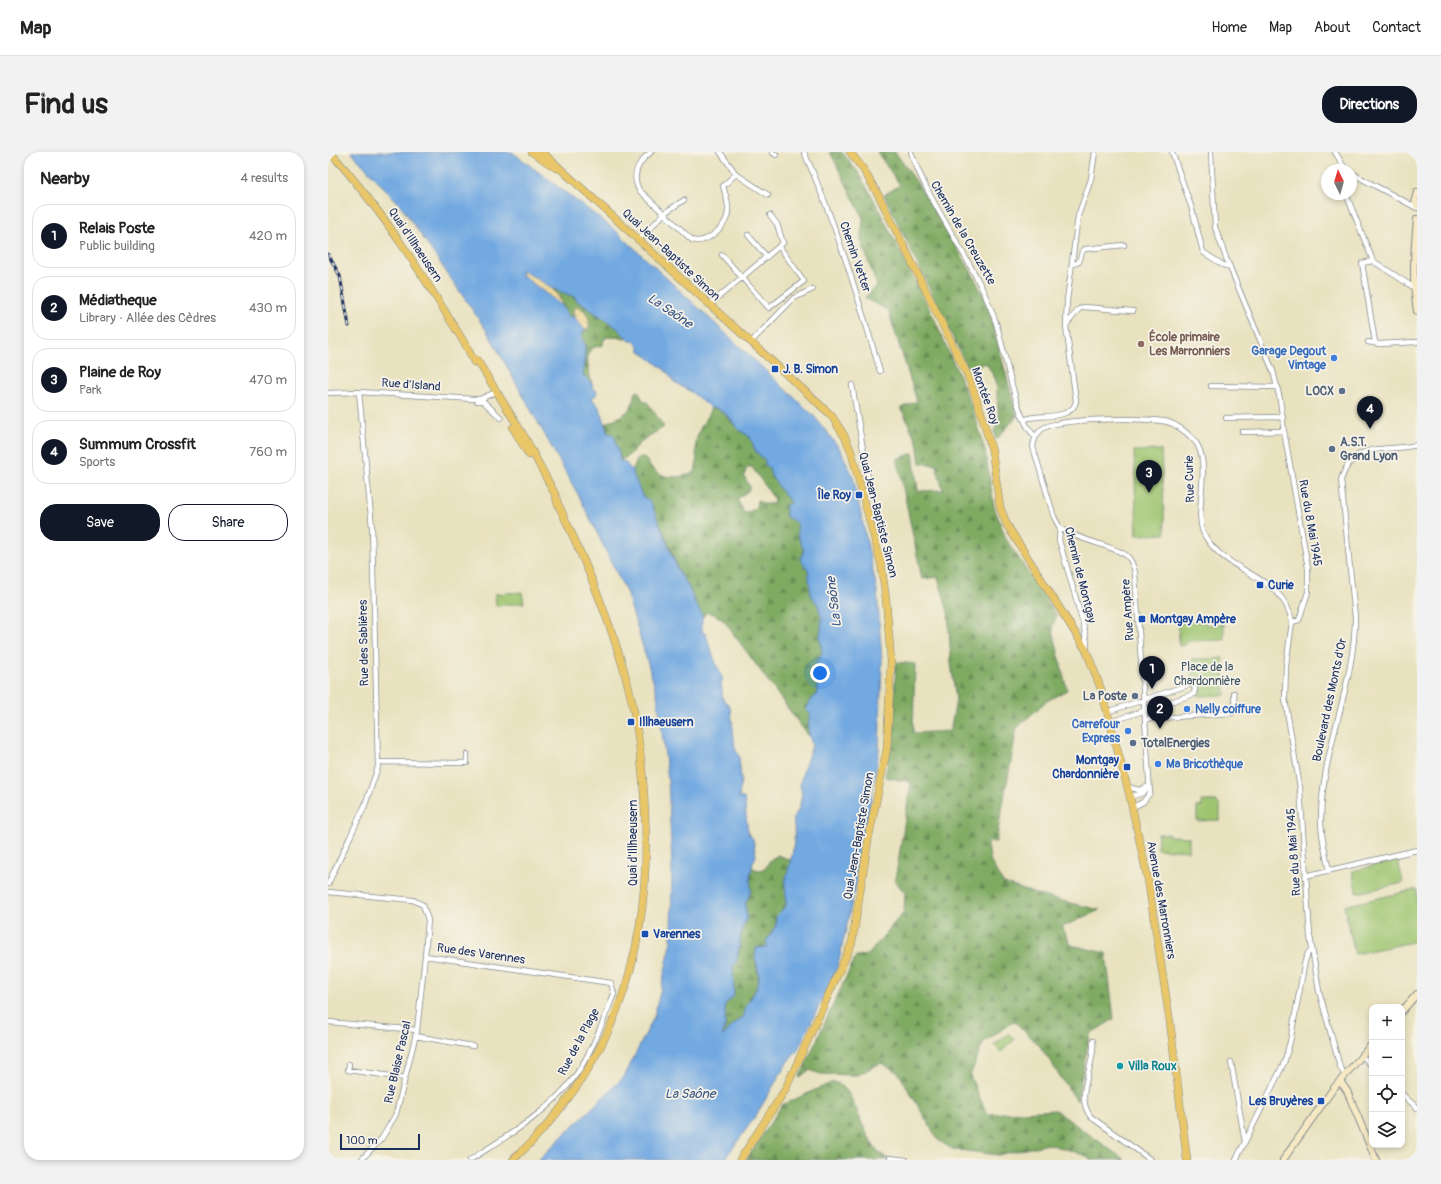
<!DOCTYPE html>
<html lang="en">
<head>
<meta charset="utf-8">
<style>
	:root { --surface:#fff; --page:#f2f2f2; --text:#222; --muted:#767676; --line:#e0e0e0; --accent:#111827 }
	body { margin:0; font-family:Pangolin,sans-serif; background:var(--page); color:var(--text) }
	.controls { position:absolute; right:12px; bottom:12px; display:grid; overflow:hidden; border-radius:8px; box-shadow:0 2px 6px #0003 }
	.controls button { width:36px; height:36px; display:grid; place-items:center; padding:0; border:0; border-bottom:1px solid var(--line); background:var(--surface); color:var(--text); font:20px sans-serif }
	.compass { position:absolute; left:993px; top:12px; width:36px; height:36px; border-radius:50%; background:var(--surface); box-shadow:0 2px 6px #0003; rotate:355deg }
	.scale { position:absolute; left:12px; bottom:10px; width:80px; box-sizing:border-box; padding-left:4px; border:2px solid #1b2f5e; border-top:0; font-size:11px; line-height:14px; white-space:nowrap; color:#1b2f5e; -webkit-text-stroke:3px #f7f3e8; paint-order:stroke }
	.you { position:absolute; left:492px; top:521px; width:14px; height:14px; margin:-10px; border:3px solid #fff; border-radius:50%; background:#1a73e8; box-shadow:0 0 0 6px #1a73e833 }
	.badge { display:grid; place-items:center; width:26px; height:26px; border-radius:50%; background:var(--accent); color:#fff; font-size:13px; font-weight:700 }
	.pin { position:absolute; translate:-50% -33px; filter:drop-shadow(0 1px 2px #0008) }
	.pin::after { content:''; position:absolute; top:21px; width:14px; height:12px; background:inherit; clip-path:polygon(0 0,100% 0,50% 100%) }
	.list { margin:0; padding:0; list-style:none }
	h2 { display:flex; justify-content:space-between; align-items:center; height:52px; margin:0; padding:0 16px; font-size:17px }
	h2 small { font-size:13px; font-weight:400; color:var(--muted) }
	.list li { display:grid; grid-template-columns:26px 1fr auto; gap:12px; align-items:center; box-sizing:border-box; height:64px; margin:0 8px 8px; padding:0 8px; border:1px solid var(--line); border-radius:16px }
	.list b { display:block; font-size:15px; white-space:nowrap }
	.list p { margin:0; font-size:13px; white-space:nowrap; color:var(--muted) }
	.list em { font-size:13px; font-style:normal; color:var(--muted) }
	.actions { display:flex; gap:8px; padding:12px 16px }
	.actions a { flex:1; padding:9px 0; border:1px solid var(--accent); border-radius:16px; text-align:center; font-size:14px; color:var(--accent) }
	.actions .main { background:var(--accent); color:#fff }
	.icon { flex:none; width:22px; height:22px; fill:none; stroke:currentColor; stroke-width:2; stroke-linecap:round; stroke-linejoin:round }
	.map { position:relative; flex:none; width:1089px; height:1008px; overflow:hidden; border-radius:16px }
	header { display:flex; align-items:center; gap:24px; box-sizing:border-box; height:56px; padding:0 20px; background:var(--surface); border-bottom:1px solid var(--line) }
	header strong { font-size:19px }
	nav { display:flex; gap:22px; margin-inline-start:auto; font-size:14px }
	.intro { display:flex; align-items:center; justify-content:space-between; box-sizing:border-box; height:96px; padding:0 24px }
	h1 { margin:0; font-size:28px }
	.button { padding:10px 18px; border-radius:16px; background:var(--accent); color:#fff; font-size:14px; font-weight:700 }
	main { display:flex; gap:24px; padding:0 24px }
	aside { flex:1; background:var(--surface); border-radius:16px; box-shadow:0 2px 6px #0003 }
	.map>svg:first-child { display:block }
	.forest { fill:url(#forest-firs); stroke:#4d6c60; fill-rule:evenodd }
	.sand { fill:url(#sand-dots); stroke:#84847e }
	.park { fill:#9fc570; stroke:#5d7a67 }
	.water { fill:#72a9e1; stroke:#466ca0; fill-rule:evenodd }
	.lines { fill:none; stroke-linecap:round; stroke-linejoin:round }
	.street-casing { stroke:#82888e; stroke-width:6 }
	.secondary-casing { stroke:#82888e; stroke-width:8 }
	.primary-casing { stroke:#82888e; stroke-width:8 }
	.street { stroke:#fff; stroke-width:4.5 }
	.secondary { stroke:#f6e9c3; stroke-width:6 }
	.primary { stroke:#e9c769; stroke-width:7 }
	.rail-casing { stroke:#1b2f5e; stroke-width:3 }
	.rail { stroke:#f7f3e8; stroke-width:1.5; stroke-dasharray:4.5; stroke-linecap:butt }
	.education-dot { fill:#8d6e63; stroke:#f7f3e8; stroke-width:1.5 }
	.shop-dot { fill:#3f7fe0; stroke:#f7f3e8; stroke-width:1.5 }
	.transit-dot { fill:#1a4fb4; stroke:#f7f3e8; stroke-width:1.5 }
	.service-dot { fill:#5c6f8a; stroke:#f7f3e8; stroke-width:1.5 }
	.culture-dot { fill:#0f9aa8; stroke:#f7f3e8; stroke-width:1.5 }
	.labels { text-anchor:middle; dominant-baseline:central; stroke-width:3.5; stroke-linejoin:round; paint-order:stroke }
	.street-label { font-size:12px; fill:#1b2f5e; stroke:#f7f3e8 }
	.education-label { font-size:12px; font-weight:bold; fill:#785e54; stroke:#f7f3e8; text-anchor:start }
	.shop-label { font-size:12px; font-weight:bold; fill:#366cbe; stroke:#f7f3e8; text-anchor:end }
	.transit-label { font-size:12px; font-weight:bold; fill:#164399; stroke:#f7f3e8; text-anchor:start }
	.service-label { font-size:12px; font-weight:bold; fill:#4e5e75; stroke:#f7f3e8; text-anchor:end }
	.park-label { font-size:12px; fill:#3c5462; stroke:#f7f3e8 }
	.culture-label { font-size:12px; font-weight:bold; fill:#0d838f; stroke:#f7f3e8; text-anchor:start }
	.water-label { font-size:13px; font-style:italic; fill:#355485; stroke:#f7f3e8 }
</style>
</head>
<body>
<header>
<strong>Map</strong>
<nav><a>Home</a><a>Map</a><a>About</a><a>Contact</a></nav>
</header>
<div class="intro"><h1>Find us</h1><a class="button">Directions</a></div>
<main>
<aside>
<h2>Nearby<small>4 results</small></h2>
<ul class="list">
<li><span class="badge">1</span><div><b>Relais Poste</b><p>Public building</p></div><em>420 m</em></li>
<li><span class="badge">2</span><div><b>Médiatheque</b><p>Library · Allée des Cèdres</p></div><em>430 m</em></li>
<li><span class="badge">3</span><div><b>Plaine de Roy</b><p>Park</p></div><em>470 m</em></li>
<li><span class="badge">4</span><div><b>Summum Crossfit</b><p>Sports</p></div><em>760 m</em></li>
</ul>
<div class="actions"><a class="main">Save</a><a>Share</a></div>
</aside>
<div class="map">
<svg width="1089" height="1008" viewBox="0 0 1089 1008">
	<defs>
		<pattern id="forest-firs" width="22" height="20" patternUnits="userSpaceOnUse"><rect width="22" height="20" fill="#7faa62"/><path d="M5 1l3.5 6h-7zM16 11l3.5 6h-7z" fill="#678b54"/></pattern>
		<pattern id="sand-dots" width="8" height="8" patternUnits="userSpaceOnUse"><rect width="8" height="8" fill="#eeda9e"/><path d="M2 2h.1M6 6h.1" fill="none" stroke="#ccbb8a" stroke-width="1.8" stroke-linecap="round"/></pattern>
	</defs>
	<rect width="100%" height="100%" fill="#f7f3e8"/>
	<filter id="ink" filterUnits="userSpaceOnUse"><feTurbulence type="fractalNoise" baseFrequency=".025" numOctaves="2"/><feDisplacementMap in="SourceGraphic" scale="8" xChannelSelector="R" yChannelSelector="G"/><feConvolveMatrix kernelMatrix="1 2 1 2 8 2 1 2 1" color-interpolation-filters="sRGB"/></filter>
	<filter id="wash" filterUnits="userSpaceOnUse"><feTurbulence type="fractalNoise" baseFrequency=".012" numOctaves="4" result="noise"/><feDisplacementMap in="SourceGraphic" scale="16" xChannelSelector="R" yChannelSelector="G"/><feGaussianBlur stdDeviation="0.9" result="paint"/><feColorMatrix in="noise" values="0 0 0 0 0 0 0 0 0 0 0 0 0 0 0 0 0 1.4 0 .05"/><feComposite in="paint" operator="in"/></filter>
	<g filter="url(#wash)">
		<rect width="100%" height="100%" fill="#e9e2bf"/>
		<!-- forest -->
		<path class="forest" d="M 502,0 L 514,0 L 529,19 L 546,48 L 606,166 L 633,228 L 647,263 L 657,299 L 666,354 L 678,387 L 729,464 L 724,474 L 739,538 L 717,550 L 689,576 L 668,690 L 659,689 L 663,710 L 675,731 L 714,744 L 772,758 L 734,775 L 743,793 L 778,801 L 786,867 L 762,882 L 749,949 L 711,893 L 686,869 L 655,891 L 642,924 L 659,962 L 727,958 L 797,1008 L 763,1008 L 759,1004 L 721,992 L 670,1003 L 624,997 L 610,988 L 570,920 L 553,911 L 529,923 L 493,922 L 481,918 L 471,926 L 528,804 L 540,803 L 576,759 L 577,741 L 567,729 L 583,630 L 557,625 L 563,595 L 568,510 L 587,512 L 585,581 L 622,579 L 628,549 L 623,511 L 620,460 L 610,425 L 594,427 L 569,307 L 585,301 L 590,339 L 615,338 L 608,313 L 592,311 L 589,290 L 573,256 L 589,249 L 560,158 L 536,146 L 549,134 L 533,88 L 535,66 Z
			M 549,0 L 567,0 L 588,29 L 644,121 L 659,151 L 689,264 L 668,288 L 666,279 L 671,269 L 668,228 L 658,211 L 640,217 L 556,43 L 572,33 Z
			M 221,134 L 247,145 L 248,148 L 288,175 L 299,186 L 280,185 L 276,187 L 275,193 C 272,194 266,195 263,197 C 256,202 262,225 264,232 C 246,218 260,211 257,195 C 256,190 253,188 253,183 L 261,176 L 261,168 L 257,159 L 245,160 L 246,165 L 240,164 L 234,154 L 231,143 Z
			M 310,239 L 315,248 L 320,251 L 336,275 L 315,288 L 299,305 L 292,308 L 287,288 L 279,280 L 278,271 C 293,263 305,262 306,242 Z
			M 387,255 L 401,265 C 404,274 414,280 422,285 L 428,300 L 437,308 L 443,322 L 456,339 L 460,348 L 463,350 L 458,353 L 458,365 L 465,367 L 470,371 L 471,386 L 475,396 L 475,403 L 482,426 L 483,443 L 490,453 L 494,467 L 492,485 L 494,501 L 487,514 L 490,526 L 490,533 L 488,542 L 483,547 L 482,551 L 482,568 L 480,575 L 484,589 L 396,469 L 386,462 L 379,460 L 375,465 L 360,434 L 353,425 L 338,385 L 329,366 L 314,344 L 304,319 L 310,306 L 314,305 C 320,308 320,312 324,316 C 335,328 354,326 367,320 C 371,307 365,293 370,282 C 373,273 380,265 383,256 ZM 419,315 L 424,315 L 446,347 L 445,352 L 436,352 L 429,348 C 429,357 424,359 416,361 L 409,347 L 420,339 L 422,335 L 416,324 Z
			M 450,703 L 463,708 L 458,727 L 458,754 L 447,769 L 448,773 L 440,786 L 439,795 L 430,795 L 427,805 L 431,829 L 416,864 L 393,884 L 397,875 L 397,852 L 403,847 L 406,838 L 405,815 L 409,808 L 414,777 L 419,765 L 417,752 L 423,739 L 421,730 L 423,715 L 430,718 L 437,717 L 442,708 Z
			M 505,930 C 532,933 531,1000 565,1008 L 418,1008 L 454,953 Z"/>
		<!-- sand -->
		<path class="sand" d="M 195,118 C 211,127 229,135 234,154 L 193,122 Z
			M 250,155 C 259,157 262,168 261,176 L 257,178 L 249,170 L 245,160 L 246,156 Z"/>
		<!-- park -->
		<path class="park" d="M 833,298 L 837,382 L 809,383 L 806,299 Z
			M 194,440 L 196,451 L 168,454 L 167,442 Z
			M 877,469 L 878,473 L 896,472 L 896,488 L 861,489 L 857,493 L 851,494 L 850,471 Z
			M 895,506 L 897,543 L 870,544 L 869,535 L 864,526 L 863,507 Z
			M 874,649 L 888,649 L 892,654 L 892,668 L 869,669 L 869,655 L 874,654 Z
			M 830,682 L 841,682 L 842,684 L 861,685 L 861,699 L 829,697 Z
			M 1070,708 L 1075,731 L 1029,741 L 1024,719 Z
			M 1089,737 L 1089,789 L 1027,802 L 1016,754 Z
			M 681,881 L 687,887 L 673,900 L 666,893 Z"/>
		<!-- water -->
		<path class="water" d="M 23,0 L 184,0 L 287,78 L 486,264 L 512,297 L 525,324 L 549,438 L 554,509 L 551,599 L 531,719 L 509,817 L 470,897 L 460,909 L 427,965 L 396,1008 L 210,1008 L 296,925 L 326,865 L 343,793 L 344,714 L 340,627 L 329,542 L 299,442 L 252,346 L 159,179 L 73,54 ZM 194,118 L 228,138 L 247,145 L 248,148 L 288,175 L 302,189 L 306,189 L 311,195 L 311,198 L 338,219 L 346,230 L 363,240 L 383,256 L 389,256 L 401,265 L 410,277 L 422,285 L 428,300 L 437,308 L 437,313 L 440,315 C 442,317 442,321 443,324 C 447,329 459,348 463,350 L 458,353 L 458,365 C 478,374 465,372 471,387 C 473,392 475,395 476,399 L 472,407 L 480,418 L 483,443 L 490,453 L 494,467 L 492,485 L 494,501 L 487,514 C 488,524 494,535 487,544 C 484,548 479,551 478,557 L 482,562 L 480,577 L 484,594 L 475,619 L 472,633 L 474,642 L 471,657 L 465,666 C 469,688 464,705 458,726 C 456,734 459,745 458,754 L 448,764 L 448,773 L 438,790 L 439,795 L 428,796 C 425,807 432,817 431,828 C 429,841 416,851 416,864 L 403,875 L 395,884 L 394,883 L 397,875 L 397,852 L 403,847 L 406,843 L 405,815 L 409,808 L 414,777 L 419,765 L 417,752 L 423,739 L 422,724 L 425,710 L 428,704 L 425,687 L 420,681 L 416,646 L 411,646 L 413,628 L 411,604 L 407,596 L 403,559 L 401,553 L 395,548 L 393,530 L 395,528 C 389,513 382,499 378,482 L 374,480 L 374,462 L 367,451 L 360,434 L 351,421 L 326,358 L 323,351 L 314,344 L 304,319 L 297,310 L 292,308 C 291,300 288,292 286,283 L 279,280 C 276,267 274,255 263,246 L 268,243 L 269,239 L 263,235 L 265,234 L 264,232 L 255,223 L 257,195 L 253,183 L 257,178 L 246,165 L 240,164 L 234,154 L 193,122 Z"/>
	</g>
	<g filter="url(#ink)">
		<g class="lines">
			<defs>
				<path id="street" d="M 323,0 C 310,10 303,23 311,38 L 364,88 C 378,93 400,74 400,59 C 401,51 397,42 395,34 L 408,22
					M 392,0 L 408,22 L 440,43
					M 444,0 L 448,3
					M 476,0 C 508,71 530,145 552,219
					M 583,0 C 604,60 648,110 668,171 C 677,198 687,267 707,284
					M 844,0 L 864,57 L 875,100 L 895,113 L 902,115
					M 883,0 L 887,75 L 898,106 L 945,219 L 952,247 L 956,279 L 980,416 L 980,440 L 971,468 L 964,470
					M 1007,0 L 1018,18
					M 1023,21 L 1089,56
					M 1018,42 L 1045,109 L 1085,135
					M 420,83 L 439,105
					M 310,88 L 338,60 L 356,48
					M 394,103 L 441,156 L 476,129 L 451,94
					M 1045,109 L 1034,111 L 1047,190
					M 744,113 L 751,110 L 754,100 L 757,97 L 796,93
					M 381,153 L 455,91 L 449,72 L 442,63
					M 739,172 L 751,157 L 756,155 L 805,159
					M 423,190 L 466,146 L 485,137
					M 1040,190 L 1051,192 L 1089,190
					M 524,233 L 541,332 L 540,338 L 535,341
					M 883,234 L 950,235
					M 0,241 L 31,240 L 146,247 L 152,247 L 168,240
					M 149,249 L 155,249 L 173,266
					M 898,266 L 955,265
					M 696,268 L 701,266 C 716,263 745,267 748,249 L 738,174 L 739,149 L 750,64 L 763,27 L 767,0
					M 914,280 L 956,279
					M 732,376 C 749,388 788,394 799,404 C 804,409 806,415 807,421 L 822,641 L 815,650 L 805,655
					M 758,498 L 759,491 L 755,471 L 731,388 L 732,376 L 726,365 L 705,295 C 706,287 708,282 714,277 C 727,266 822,265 840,270 C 850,273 857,279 865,287 C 887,309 863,361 877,384 C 899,423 956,422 964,470 L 958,513 L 957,547 L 972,636 L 982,784 L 991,839 L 1012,915 L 1017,923
					M 779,560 L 863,532 L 867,536 L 866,542 L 782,570
					M 818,567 L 904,561 L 907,557 L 906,541
					M 50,610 L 139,611 L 139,602
					M 800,635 L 811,638 L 821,634
					M 802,645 L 815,641 L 821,634
					M 1001,719 C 998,703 993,685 993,668 C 993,599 1027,534 1027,465 L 1013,328 C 1026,287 1056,301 1089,293
					M 977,724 L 1089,698
					M 0,732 L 37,653 L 50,615 L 44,375 L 31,240
					M 0,740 L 85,748 L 95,753 L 100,768 L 97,804 L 283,831 L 286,842 C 275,869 263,903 245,927 C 218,962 179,984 142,1008
					M 0,870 L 89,878
					M 87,884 L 145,894
					M 765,889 C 768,914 745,943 763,965 L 823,1008
					M 1034,904 L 1044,914
					M 903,910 L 917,990
					M 21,912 L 20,918 L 77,926
					M 1074,942 L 1089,956
					M 562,1006 L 578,1008
					M 33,1008 L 54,986 L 68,962 L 89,878 L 97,804
					M 908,1008 L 956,911 L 962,890 L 977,809 L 980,801 L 984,797"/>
				<path id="secondary" d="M 1089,40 L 1087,48 L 1089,54
					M 1089,67 C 1086,98 1084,129 1089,159
					M 1074,859 L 1089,842
					M 1012,929 L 1019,939 L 1048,1008
					M 955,1008 L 1005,937 L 1044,892"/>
				<path id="primary" d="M 2,0 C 56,60 98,128 140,197 L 146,210
					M 204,0 L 228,16
					M 214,0 L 503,263 L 517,285 L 523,299 L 553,411 L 558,447 L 563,509 L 559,596 L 540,689 L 524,791 L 457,938 L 412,1008
					M 522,0 L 535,17 L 551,44 L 641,226 L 653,260 L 664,299 L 672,355 L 679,373 L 758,498 L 773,537 L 801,641 L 820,728 L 842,870 L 859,1008
					M 145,206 L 149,208 L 196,284 L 228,344 L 229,350 C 258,410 283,469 300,533 C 311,575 315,618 317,660 C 324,798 288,912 185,1008
					M 185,276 L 201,303"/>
			</defs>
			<!-- street casing -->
			<use href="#street" class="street-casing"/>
			<!-- secondary casing -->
			<use href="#secondary" class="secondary-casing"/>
			<!-- primary casing -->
			<use href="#primary" class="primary-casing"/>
			<!-- street -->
			<use href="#street" class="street"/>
			<!-- secondary -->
			<use href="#secondary" class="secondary"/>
			<!-- primary -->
			<use href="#primary" class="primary"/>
			<defs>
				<path id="rail" d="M 0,102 L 12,124 L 21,174"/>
			</defs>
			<!-- rail casing -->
			<use href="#rail" class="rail-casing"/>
			<!-- rail -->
			<use href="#rail" class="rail"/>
		</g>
	</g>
	<!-- markers -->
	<circle class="education-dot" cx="813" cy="192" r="4"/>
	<g class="shop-dot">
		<circle cx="1006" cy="206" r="4"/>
		<circle cx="859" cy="557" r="4"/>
		<circle cx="800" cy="579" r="4"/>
		<circle cx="830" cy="612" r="4"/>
	</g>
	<g class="transit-dot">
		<rect x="443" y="213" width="8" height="8" rx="2"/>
		<rect x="527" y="339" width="8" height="8" rx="2"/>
		<rect x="928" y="429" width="8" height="8" rx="2"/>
		<rect x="810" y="463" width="8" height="8" rx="2"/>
		<rect x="299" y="566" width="8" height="8" rx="2"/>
		<rect x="795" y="611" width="8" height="8" rx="2"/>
		<rect x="313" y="778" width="8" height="8" rx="2"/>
		<rect x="989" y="945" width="8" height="8" rx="2"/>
	</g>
	<g class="service-dot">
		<circle cx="1014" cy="239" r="4"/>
		<circle cx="1004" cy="297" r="4"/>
		<circle cx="807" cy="544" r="4"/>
		<circle cx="805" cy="591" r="4"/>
	</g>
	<circle class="culture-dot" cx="792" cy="914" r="4"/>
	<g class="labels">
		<!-- street labels -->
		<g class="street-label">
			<text transform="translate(635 81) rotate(60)">Chemin de la Creuzette</text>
			<text transform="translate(87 93) rotate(56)">Quai d'Illhaeusern</text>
			<text transform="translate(343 103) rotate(43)">Quai Jean-Baptiste Simon</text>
			<text transform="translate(527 105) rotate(71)">Chemin Vetter</text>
			<text transform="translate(83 233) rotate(4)">Rue d'Island</text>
			<text transform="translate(657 244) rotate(70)">Montée Roy</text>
			<text transform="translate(862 327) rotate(-92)">Rue Curie</text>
			<text transform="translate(550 363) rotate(76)">Quai Jean-Baptiste Simon</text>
			<text transform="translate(982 371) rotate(80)">Rue du 8 Mai 1945</text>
			<text transform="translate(752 423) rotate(76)">Chemin de Montgay</text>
			<text transform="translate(800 458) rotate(-94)">Rue Ampère</text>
			<text transform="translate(36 491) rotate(-91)">Rue des Sablières</text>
			<text transform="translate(1002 548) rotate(-78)">Boulevard des Monts d'Or</text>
			<text transform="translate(531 684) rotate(-80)">Quai Jean-Baptiste Simon</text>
			<text transform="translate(305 691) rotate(-90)">Quai d'Illhaeusern</text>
			<text transform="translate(966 700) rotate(-94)">Rue du 8 Mai 1945</text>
			<text transform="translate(833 748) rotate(80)">Avenue des Marronniers</text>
			<text transform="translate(153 802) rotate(8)">Rue des Varennes</text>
			<text transform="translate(251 890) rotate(-62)">Rue de la Plage</text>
			<text transform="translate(70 910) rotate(-77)">Rue Blaise Pascal</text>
		</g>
		<!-- education labels -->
		<g class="education-label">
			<text x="821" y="185">École primaire<tspan x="821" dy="14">Les Marronniers</tspan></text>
		</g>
		<!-- shop labels -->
		<g class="shop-label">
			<text x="998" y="199">Garage Degout<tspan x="998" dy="14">Vintage</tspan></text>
			<text x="867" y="557" text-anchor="start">Nelly coiffure</text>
			<text x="792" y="572">Carrefour<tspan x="792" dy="14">Express</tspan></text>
			<text x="838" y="612" text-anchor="start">Ma Bricothèque</text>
		</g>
		<!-- transit labels -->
		<g class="transit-label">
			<text x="455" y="217">J. B. Simon</text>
			<text x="523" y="343" text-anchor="end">Île Roy</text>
			<text x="940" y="433">Curie</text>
			<text x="822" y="467">Montgay Ampère</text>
			<text x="311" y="570">Illhaeusern</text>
			<text x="791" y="608" text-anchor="end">Montgay<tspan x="791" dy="14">Chardonnière</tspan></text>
			<text x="325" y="782">Varennes</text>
			<text x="985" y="949" text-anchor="end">Les Bruyères</text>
		</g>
		<!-- service labels -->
		<g class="service-label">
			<text x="1006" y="239">LOCX</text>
			<text x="1012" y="290" text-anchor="start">A.S.T.<tspan x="1012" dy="14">Grand Lyon</tspan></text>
			<text x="799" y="544">La Poste</text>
			<text x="813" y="591" text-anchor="start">TotalEnergies</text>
		</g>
		<!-- park labels -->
		<g class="park-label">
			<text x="879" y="515">Place de la<tspan x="879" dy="14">Chardonnière</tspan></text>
		</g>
		<!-- culture labels -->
		<g class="culture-label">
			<text x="800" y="914">Villa Roux</text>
		</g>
		<!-- water labels -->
		<g class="water-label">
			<text transform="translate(342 159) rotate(34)">La Saône</text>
			<text transform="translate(506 450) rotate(-97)">La Saône</text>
			<text x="362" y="942">La Saône</text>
		</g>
	</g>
</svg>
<div class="controls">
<button>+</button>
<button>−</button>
<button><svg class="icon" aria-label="locate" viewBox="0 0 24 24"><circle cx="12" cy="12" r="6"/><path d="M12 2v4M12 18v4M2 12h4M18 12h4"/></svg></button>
<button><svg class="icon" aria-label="layers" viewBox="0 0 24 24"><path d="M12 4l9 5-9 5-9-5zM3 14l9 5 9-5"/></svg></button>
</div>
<svg class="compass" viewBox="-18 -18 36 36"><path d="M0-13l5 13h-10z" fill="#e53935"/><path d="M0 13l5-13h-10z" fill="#767676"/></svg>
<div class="scale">100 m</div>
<div class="you"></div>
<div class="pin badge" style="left:824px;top:537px">1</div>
<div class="pin badge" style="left:832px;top:577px">2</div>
<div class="pin badge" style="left:821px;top:341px">3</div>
<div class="pin badge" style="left:1042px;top:277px">4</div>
</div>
</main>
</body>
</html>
